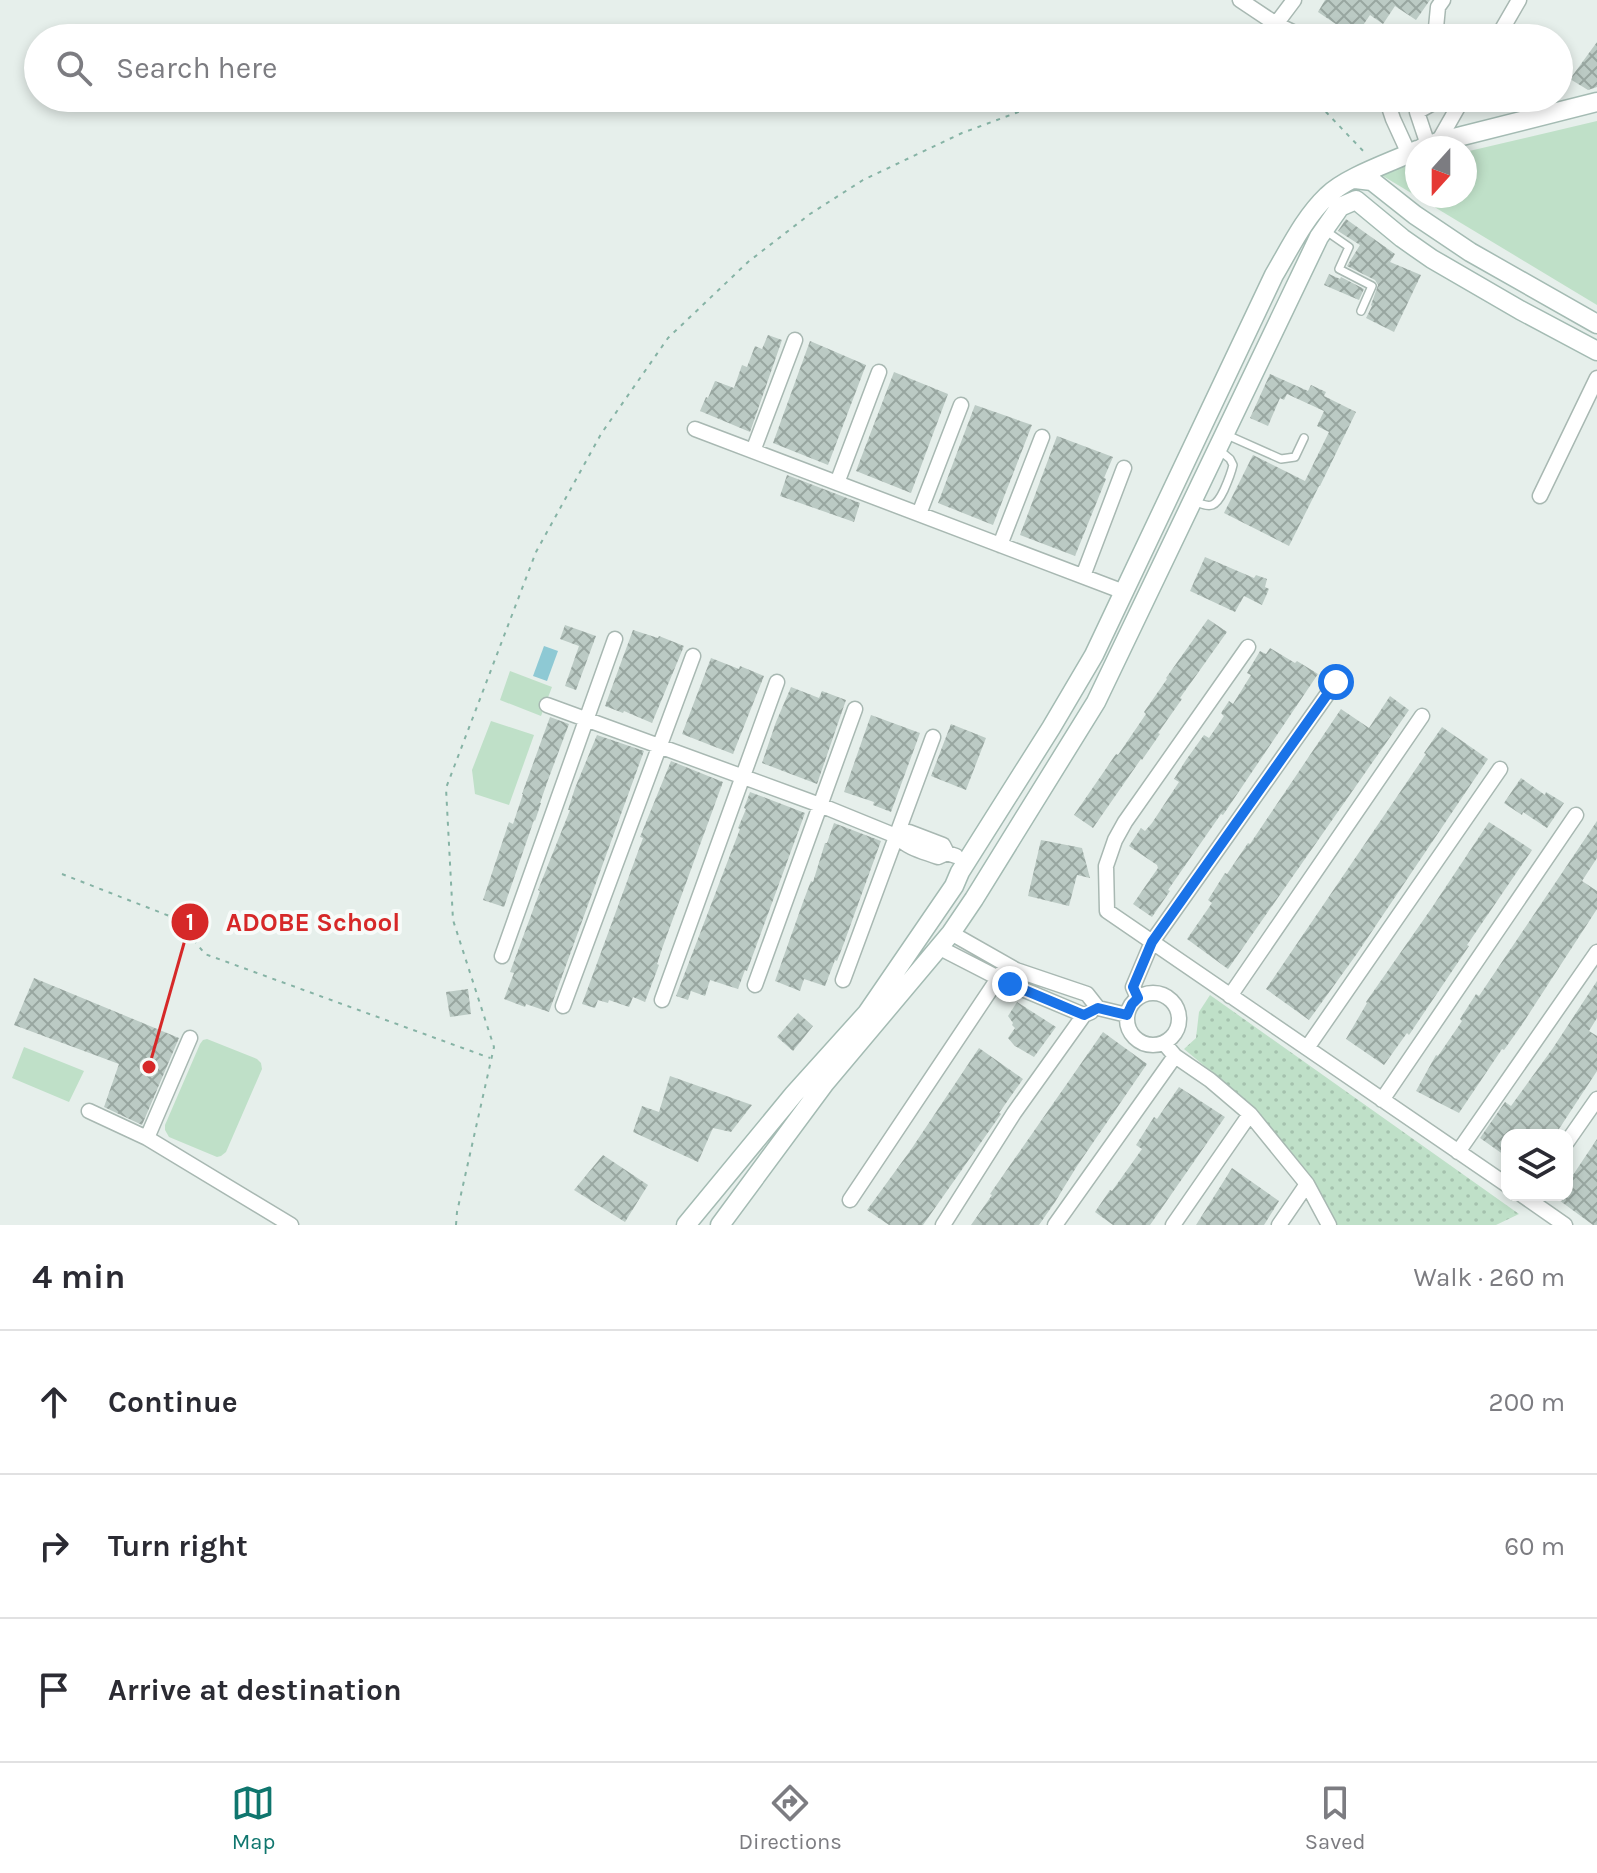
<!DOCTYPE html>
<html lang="en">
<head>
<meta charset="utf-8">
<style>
	:root { --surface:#fff; --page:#f7f7f7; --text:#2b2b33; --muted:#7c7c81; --line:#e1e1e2; --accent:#0f766e }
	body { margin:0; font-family:Karla,sans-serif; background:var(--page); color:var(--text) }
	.controls { position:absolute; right:24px; bottom:24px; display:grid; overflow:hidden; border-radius:16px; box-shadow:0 4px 12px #0003 }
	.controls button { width:72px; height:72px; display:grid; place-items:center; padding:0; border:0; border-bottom:2px solid var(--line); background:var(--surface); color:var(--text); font:40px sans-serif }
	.compass { position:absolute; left:1405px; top:136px; width:72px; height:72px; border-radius:50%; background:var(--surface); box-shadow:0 4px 12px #0003; rotate:201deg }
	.stop { position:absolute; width:24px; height:24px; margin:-18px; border:6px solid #1a73e8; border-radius:50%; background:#fff }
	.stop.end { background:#1a73e8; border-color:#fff; box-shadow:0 2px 8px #0008 }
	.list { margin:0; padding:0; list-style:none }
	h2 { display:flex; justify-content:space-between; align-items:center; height:104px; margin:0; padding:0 32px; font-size:34px }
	h2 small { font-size:26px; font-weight:400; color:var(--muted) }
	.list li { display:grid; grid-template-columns:52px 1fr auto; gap:24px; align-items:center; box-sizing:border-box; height:144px; padding:0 32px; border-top:2px solid var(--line) }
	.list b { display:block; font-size:30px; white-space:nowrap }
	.list em { font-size:26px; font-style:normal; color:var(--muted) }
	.icon { flex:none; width:44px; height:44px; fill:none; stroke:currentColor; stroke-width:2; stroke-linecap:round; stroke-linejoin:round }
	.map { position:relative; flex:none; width:1597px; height:1225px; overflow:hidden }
	.search { position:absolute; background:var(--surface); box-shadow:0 4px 12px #0003; left:24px; right:24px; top:24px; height:88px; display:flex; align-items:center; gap:20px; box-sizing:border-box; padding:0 28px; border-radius:44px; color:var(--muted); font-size:30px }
	.sheet { height:536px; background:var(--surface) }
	nav { display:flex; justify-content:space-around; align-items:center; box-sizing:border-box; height:112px; border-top:2px solid var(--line); background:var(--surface); font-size:22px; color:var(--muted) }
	nav a { display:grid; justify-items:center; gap:4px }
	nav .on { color:var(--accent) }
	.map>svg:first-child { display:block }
	.grass { fill:#bfe0c8 }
	.park { fill:url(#park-dots) }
	.water { fill:#8ec9d4 }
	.building { fill:url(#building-cross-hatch) }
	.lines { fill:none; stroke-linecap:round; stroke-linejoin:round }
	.lane-casing { stroke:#a8b8b2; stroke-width:10 }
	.street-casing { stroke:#a8b8b2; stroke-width:17 }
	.secondary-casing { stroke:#a4bbb3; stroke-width:21 }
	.path { stroke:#86b3a5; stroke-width:2; stroke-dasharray:4 6; stroke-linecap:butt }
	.lane { stroke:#fff; stroke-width:7 }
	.street { stroke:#fff; stroke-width:14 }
	.secondary { stroke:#fff; stroke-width:18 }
	.route { stroke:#1a73e8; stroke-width:10 }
	.leader { fill:none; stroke:#d62828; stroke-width:3 }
	.callout-dot { fill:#d62828; stroke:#f7fbf9; stroke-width:3 }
	.mark-label { font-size:24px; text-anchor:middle; font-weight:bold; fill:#fff }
	.callout-label { font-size:26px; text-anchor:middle; font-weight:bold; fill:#d62828; stroke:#f7fbf9; stroke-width:8; stroke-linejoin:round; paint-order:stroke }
</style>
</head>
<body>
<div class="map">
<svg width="1597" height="1225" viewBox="0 0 1597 1225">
	<defs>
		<pattern id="park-dots" width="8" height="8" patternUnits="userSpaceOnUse" patternTransform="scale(2)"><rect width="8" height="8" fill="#bfe0c8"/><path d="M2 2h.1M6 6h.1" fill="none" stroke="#a4c1ad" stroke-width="1.8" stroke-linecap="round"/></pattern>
		<pattern id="building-cross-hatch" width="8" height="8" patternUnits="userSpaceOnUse" patternTransform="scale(2)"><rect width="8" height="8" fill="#bbcac4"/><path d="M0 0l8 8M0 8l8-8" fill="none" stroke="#98a6a0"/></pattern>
	</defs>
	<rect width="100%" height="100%" fill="#e6efeb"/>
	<!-- grass -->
	<path class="grass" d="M 1597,121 L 1597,305 L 1378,173 L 1417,163 L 1417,196 L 1465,196 L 1465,152 Z
		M 510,671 L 552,687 L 541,716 L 500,700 Z
		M 491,721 L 534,735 L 509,805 L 475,794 L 472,770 Z
		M 207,1039 L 257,1059 L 261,1063 L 262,1069 L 226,1152 L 221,1156 L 217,1157 L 169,1137 L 165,1130 L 165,1125 L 200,1044 L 203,1040 Z
		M 24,1047 L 84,1071 L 69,1102 L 12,1078 Z"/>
	<!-- park -->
	<path class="park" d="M 1210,995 L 1519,1214 L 1496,1225 L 1337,1225 L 1312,1180 L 1249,1103 L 1184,1049 L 1196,1038 L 1199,1012 Z"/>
	<!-- water -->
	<path class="water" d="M 544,646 L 558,651 L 547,681 L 533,676 Z"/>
	<!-- building -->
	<path class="building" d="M 1325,0 L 1430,0 L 1416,20 L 1395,6 L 1383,24 L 1370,15 L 1355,37 L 1318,12 Z
		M 1597,42 L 1597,87 L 1588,90 L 1570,79 Z
		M 1346,219 L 1395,254 L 1390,262 L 1421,275 L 1394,332 L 1366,318 L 1372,306 L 1371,305 L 1378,285 L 1375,280 L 1347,266 L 1360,245 L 1338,231 Z
		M 1329,274 L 1340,279 L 1341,277 L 1364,289 L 1359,300 L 1324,285 Z
		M 768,335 L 782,340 L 750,432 L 700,411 L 706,397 L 708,398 L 715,381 L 734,388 L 742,365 L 747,367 L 755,346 L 762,349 Z
		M 810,341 L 866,365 L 828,465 L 773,443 Z
		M 894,372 L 948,394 L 911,493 L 856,471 Z
		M 1270,374 L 1308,391 L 1311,385 L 1326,392 L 1324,396 L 1356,412 L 1320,486 L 1319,486 L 1289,546 L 1224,513 L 1253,455 L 1305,481 L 1329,432 L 1317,426 L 1324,411 L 1287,394 L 1284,400 L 1280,398 L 1268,426 L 1250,418 Z
		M 975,405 L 1032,425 L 993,525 L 938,503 Z
		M 1057,436 L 1113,457 L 1104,478 L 1106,479 L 1075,556 L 1020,535 Z
		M 787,475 L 860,503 L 854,522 L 780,496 Z
		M 1205,557 L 1254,578 L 1256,575 L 1267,579 L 1265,587 L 1269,589 L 1262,605 L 1244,596 L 1235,612 L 1190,591 Z
		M 1208,619 L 1227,632 L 1180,698 L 1182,699 L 1158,733 L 1160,734 L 1142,760 L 1141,759 L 1093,828 L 1074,815 L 1116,754 L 1118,755 L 1146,714 L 1144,712 L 1167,679 L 1166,678 Z
		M 565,625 L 596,636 L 576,690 L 565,686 L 579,646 L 560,639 Z
		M 633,630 L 658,638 L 659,636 L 684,646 L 652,723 L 624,711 L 623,713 L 605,706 Z
		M 1270,648 L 1295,663 L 1297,661 L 1318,674 L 1223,815 L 1221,814 L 1168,890 L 1170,891 L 1152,917 L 1133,904 L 1158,868 L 1157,865 L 1129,846 L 1141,828 L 1145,831 L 1152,823 L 1179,782 L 1174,779 L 1186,760 L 1204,735 L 1209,738 L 1224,716 L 1221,713 L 1229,701 L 1233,704 L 1251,675 L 1247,673 L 1260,651 L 1266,654 Z
		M 711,658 L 739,669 L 740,666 L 764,676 L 733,754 L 682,734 Z
		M 791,687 L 819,698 L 822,691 L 846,700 L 817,784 L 762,763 L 776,722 Z
		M 1390,696 L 1409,710 L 1228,969 L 1187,939 L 1212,903 L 1208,900 L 1225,873 L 1227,874 L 1248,843 L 1250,844 L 1341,709 L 1369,728 Z
		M 871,715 L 920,733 L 891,812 L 873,805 L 874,802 L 844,792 Z
		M 550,717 L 569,724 L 548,780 L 540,803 L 541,803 L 535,821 L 534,820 L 504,907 L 483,900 L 509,822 L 513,824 L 523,794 L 522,794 Z
		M 951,724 L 986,738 L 966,790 L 931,776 Z
		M 1442,727 L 1488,759 L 1356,955 L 1309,1020 L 1266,989 L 1426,754 L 1424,753 Z
		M 597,735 L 644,751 L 549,1012 L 526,1004 L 525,1007 L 504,999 L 514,973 L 510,972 L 540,891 L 538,890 L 570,810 L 568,810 L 575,788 Z
		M 671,761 L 723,782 L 663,946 L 657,964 L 659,965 L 645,1002 L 633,997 L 629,1007 L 609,1000 L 608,1003 L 598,1000 L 595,1008 L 582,1004 L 643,838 L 640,837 Z
		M 1521,778 L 1545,795 L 1546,792 L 1564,803 L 1547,828 L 1523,812 L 1522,815 L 1504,803 Z
		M 750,792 L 805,813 L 747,971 L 745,970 L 738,989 L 710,980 L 705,996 L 691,991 L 688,1000 L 676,996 L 740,829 L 738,828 L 746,809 L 744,808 Z
		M 1597,821 L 1597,858 L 1582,881 L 1597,891 L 1597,909 L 1521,1026 L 1504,1050 L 1502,1049 L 1459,1113 L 1416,1091 L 1436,1055 L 1438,1056 L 1462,1021 L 1460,1019 L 1476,994 L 1479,996 Z
		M 1489,822 L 1532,850 L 1467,945 L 1469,946 L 1409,1035 L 1407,1033 L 1384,1065 L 1346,1039 L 1367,1003 L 1366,1002 L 1431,909 Z
		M 834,823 L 881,841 L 844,943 L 837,961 L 835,960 L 825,986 L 804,979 L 800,991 L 775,981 L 803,902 L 811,881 L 813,882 L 825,843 L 827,843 Z
		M 1041,840 L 1082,848 L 1090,878 L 1077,875 L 1069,906 L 1028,896 Z
		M 34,978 L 179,1038 L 142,1125 L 104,1107 L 119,1064 L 14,1025 Z
		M 1597,981 L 1597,1018 L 1589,1031 L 1597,1036 L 1597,1071 L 1555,1135 L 1507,1135 L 1507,1157 L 1480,1138 L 1505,1102 L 1511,1106 L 1553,1048 Z
		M 468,989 L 471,1014 L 450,1017 L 446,992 Z
		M 1017,1002 L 1056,1027 L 1034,1057 L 1015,1046 L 1008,1038 L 1015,1028 L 1012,1025 L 1013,1023 L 1008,1016 Z
		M 798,1013 L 813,1026 L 793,1051 L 777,1037 Z
		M 1103,1032 L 1147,1064 L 1077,1166 L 1055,1202 L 1039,1225 L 971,1225 L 992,1195 L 990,1194 Z
		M 979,1048 L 1023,1079 L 999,1113 L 1001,1114 L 923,1225 L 889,1225 L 867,1210 L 910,1151 Z
		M 670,1076 L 752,1105 L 731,1132 L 713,1128 L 698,1162 L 633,1132 L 642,1106 L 659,1112 Z
		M 1179,1087 L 1225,1117 L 1150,1225 L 1113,1225 L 1095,1212 L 1110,1190 L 1112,1191 L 1142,1149 L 1136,1145 L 1154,1117 L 1157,1119 Z
		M 1597,1139 L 1597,1225 L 1593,1225 L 1552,1195 L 1567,1195 L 1567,1184 Z
		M 603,1155 L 648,1185 L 625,1222 L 574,1190 Z
		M 1232,1168 L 1279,1201 L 1264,1225 L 1196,1225 Z"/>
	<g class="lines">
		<defs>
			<path id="lane" d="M 1326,231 L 1349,247 L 1339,269 L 1372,286 L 1361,311
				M 1227,435 L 1281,459 L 1295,457 L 1304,438
				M 1194,501 C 1211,509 1216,507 1224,490 C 1228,481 1231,474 1233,465 L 1230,459 L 1218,449"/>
			<path id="street" d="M 1240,0 L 1276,24 L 1305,38
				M 1276,24 L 1294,0
				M 1435,38 L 1438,7 L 1443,0
				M 1497,38 L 1519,0
				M 1386,98 L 1393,119 L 1409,154
				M 1438,142 L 1463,98
				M 1428,145 L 1417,112 L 1435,102 L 1438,98
				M 695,429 L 1124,592
				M 753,451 L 795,340
				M 837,483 L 879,372
				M 1540,496 L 1597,378
				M 919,514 L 961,405
				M 1000,545 L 1042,437
				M 1083,576 L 1124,468
				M 1248,647 L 1125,822 L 1115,840 L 1106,866 L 1107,911 L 1507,1185
				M 547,705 L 820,805 L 896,836 C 909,849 922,851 938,857 L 947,853
				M 896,836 L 909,832 L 943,845 L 947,853 L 956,856
				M 951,933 L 1016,970 L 1087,994 L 1098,1008 L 1127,1015
				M 938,947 L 1010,984 L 1084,1015 L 1091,1012
				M 502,956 L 615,639
				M 843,980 L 933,737
				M 755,985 L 855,709
				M1127 1019a26 26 0 1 1 52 0a26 26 0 1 1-52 0Z
				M 1230,996 L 1422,716
				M 1138,998 L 1133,987 L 1152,942 L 1336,682
				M 662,1000 L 777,682
				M 563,1006 L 693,656
				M 1164,1043 L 1175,1056 L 1210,1080 L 1250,1114 L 1307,1184 L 1329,1225
				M 1307,1048 L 1500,769
				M 1382,1100 L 1576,815
				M 89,1111 L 147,1138 L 291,1225
				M 147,1138 L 190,1038
				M 1567,1142 L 1597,1099
				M 1458,1152 L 1597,952
				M 1522,1195 L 1565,1225
				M 850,1200 L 1007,965
				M 943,1225 L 1014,1113 L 1084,1015
				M 1055,1225 L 1175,1056
				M 1173,1225 L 1250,1114
				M 1279,1225 L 1307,1184"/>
			<path id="secondary" d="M 1422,148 L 1438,142 L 1597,102
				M 1355,179 L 1372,181 L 1415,215 L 1470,252 L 1597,324
				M 686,1225 L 794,1094 L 867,1013 L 954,886 L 960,872 L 1051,728 L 1094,655 L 1274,275 C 1290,248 1304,218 1327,196 C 1346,177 1392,162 1417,150
				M 720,1225 L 825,1083 L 951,933 L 974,899 L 1096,702 L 1319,237 L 1340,207 L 1356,200 L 1402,238 L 1432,259 L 1520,310 L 1597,351"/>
		</defs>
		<!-- lane casing -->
		<use href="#lane" class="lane-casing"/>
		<!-- street casing -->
		<use href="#street" class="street-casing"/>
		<!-- secondary casing -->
		<use href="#secondary" class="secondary-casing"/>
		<!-- path -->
		<path class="path" d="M 1299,98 L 1326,112 L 1366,154
			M 62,874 L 177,919 L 205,954 L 490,1058
			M 456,1225 L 457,1212 L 494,1047 L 453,920 L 446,788 L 536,552 L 601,434 L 668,338 L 748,262 L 810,214 L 863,180 L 962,133 L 1056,98"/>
		<!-- lane -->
		<use href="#lane" class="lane"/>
		<!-- street -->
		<use href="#street" class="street"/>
		<!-- secondary -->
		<use href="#secondary" class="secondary"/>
	</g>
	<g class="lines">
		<!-- route -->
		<path class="route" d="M 1010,984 L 1084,1015 L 1098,1008 L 1127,1015 L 1132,1004 L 1138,998 L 1133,987 L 1152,942 L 1336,682"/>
	</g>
	<!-- callouts -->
	<path class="leader" d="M149 1067L190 922"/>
	<g class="callout-dot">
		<circle cx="149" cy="1067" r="8"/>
		<circle cx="190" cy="922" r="20"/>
	</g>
	<g class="mark-label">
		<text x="190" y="930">1</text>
	</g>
	<g class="callout-label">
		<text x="313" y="931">ADOBE School</text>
	</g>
</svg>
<div class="controls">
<button><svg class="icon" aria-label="layers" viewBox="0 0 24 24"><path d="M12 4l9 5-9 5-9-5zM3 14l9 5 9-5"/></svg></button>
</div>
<svg class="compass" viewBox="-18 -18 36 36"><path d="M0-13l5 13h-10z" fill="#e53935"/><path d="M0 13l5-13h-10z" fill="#7c7c81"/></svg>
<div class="stop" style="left:1336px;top:682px"></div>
<div class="stop end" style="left:1010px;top:984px"></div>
<div class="search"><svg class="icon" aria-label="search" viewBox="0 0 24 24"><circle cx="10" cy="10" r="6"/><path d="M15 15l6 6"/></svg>Search here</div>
</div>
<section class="sheet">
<h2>4 min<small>Walk · 260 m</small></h2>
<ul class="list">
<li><svg class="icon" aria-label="ahead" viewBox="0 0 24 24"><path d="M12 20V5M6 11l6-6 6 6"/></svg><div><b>Continue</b></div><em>200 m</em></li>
<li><svg class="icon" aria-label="right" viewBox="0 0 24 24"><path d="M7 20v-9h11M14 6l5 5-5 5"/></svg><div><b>Turn right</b></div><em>60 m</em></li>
<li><svg class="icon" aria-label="arrive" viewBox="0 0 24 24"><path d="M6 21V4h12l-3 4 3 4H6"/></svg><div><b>Arrive at destination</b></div></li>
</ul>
</section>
<nav>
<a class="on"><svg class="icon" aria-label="map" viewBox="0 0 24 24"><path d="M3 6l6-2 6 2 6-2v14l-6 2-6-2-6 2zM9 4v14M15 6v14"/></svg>Map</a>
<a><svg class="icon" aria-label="directions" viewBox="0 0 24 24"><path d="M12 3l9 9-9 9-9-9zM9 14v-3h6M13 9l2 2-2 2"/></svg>Directions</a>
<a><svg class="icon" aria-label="saved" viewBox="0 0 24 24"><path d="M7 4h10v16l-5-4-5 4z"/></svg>Saved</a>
</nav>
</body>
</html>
